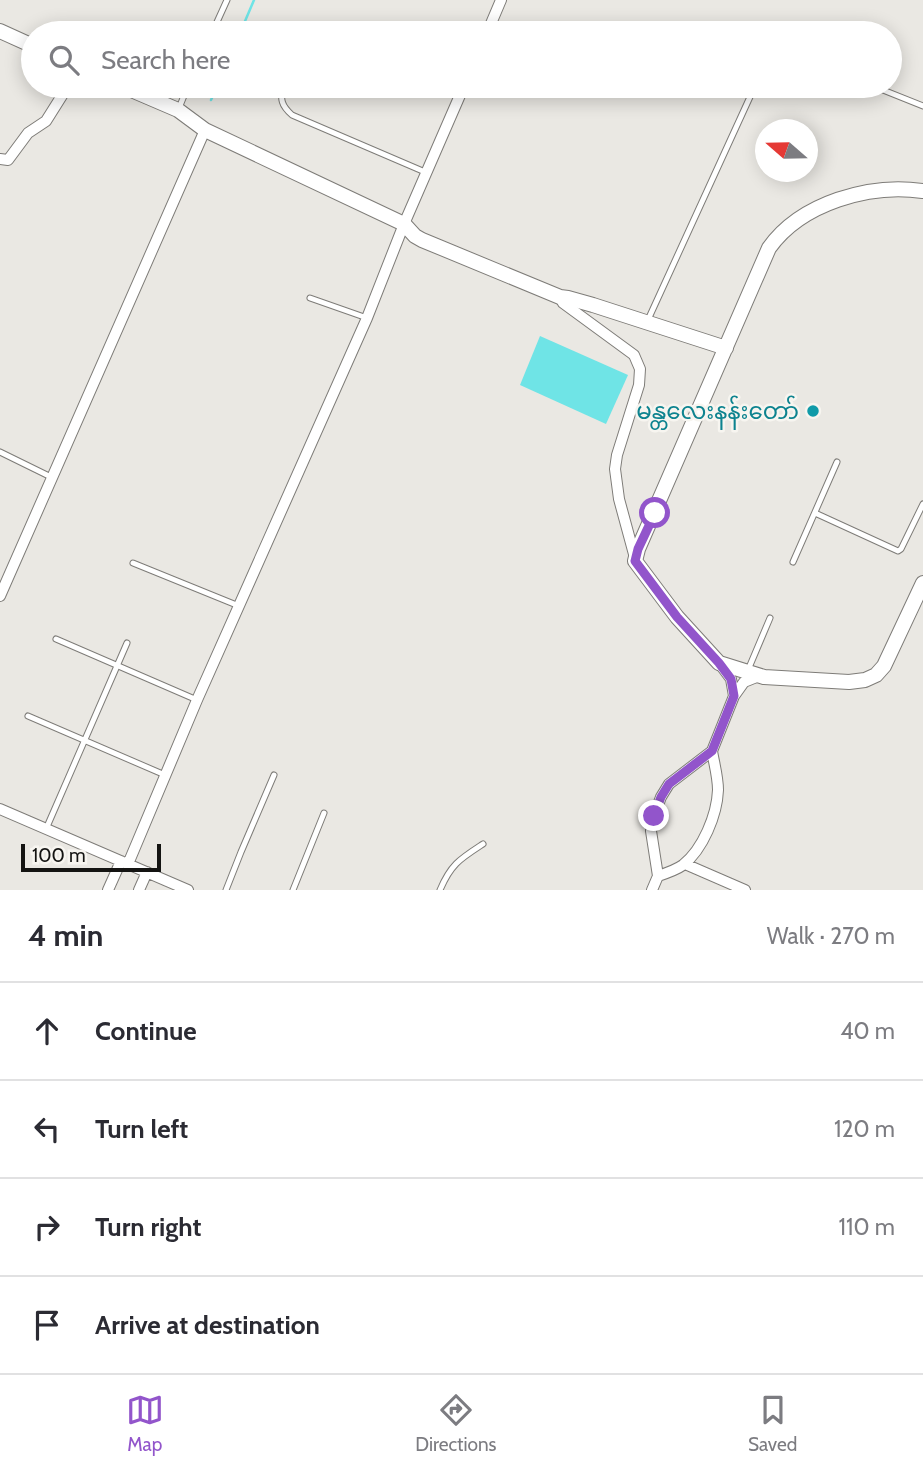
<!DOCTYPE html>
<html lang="en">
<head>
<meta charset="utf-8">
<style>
	:root { --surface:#fff; --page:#f2f2f3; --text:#2b2b33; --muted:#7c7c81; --line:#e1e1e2; --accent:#9255cb }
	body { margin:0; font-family:Cabin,"Noto Sans Myanmar",sans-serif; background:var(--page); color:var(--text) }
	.compass { position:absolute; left:755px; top:119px; width:63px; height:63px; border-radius:50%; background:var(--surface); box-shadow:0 4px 18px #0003; rotate:290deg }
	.scale { position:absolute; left:21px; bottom:18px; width:140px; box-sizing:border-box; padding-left:7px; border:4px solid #141412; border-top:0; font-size:19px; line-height:24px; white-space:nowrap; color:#141412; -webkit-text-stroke:5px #f7f5f0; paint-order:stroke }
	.stop { position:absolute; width:21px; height:21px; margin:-16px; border:5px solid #9255cb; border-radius:50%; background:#fff }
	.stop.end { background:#9255cb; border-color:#fff; box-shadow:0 2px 7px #0008 }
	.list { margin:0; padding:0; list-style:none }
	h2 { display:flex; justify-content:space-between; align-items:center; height:91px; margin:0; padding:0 28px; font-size:30px }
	h2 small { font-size:23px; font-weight:400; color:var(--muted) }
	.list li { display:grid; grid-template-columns:46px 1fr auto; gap:21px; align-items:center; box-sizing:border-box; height:98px; padding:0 28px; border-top:2px solid var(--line) }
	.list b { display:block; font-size:26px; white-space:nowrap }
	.list em { font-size:23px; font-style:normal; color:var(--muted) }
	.icon { flex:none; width:38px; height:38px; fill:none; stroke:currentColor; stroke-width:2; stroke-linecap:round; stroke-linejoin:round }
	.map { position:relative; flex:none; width:923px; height:890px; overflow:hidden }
	.search { position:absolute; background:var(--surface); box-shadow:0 4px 18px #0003; left:21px; right:21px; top:21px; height:77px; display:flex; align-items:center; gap:18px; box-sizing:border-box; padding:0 24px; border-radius:38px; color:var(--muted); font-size:26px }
	.sheet { height:483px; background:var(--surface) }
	nav { display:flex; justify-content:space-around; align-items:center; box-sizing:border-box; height:98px; border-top:2px solid var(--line); background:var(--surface); font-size:19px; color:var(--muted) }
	nav a { display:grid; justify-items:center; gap:4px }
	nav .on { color:var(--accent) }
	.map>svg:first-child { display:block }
	.water { fill:#6fe4e6 }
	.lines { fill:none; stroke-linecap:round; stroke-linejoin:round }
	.stream { stroke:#6fe4e6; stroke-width:2.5 }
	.service-casing { stroke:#7e7c78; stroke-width:7 }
	.minor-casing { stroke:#7e7c78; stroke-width:12 }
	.tertiary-casing { stroke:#7e7c78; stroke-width:16 }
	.service { stroke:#fff; stroke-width:5 }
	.minor { stroke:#fff; stroke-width:10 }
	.tertiary { stroke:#fff; stroke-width:14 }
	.route { stroke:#9255cb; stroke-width:9 }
	.culture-dot { fill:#0f9aa8; stroke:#f7f5f0; stroke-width:2.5 }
	.labels { text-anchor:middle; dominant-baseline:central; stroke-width:5; stroke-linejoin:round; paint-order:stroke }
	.culture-label { font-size:23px; fill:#0d838f; stroke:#f7f5f0; text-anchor:end }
</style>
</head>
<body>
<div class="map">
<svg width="923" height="890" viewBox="0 0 923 890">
	<rect width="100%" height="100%" fill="#eae8e3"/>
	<!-- water -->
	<path class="water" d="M 540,336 L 628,375 L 606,424 L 520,385 Z"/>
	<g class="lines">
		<!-- stream -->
		<path class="stream" d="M 240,33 L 254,0
			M 211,100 L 217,86"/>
		<defs>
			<path id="service" d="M 212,33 L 227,0
				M 284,86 C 279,99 282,106 292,115 L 425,172
				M 873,86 L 923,106
				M 179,108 L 188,86
				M 310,298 L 367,318
				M 647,322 L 755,86
				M 0,452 L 51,477
				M 815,513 L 898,551 L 901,549 L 923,504
				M 793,562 L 837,462
				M 133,563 L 239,606
				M 56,639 L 197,700
				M 748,670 L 770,618
				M 28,716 L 165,775
				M 46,829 L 127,643
				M 226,890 L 241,852 L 274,775
				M 293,890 L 324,813
				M 440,890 C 451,864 460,859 483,844"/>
			<path id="minor" d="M 487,33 L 501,0
				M 0,159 L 8,160 L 28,133 L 46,121 L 68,86
				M 560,297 L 563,303 L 634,355 L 640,369 L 639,385 L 617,455 L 615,469 L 619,499 L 635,558
				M 0,596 L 205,130
				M 719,663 L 731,679 L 734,696
				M 0,809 L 188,890
				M 128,864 L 197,700 L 367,318 L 404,224 L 464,86
				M 685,864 L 745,890
				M 658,876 C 667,873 676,870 683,865 C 703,849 717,815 718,790 C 718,777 714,763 712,751
				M 108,890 L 121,861
				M 139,890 L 147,872
				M 652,890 L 658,876 L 651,831 L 654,816 L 661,797 L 669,784 L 712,751 L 734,696 L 744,682 L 759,676"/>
			<path id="tertiary" d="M 0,31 L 33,46
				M 122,86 L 178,110 L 205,130 L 404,224 L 415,236 L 422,240 L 560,297 L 568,298 L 593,305 L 726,348
				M 923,191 C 870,183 801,203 769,248 L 638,549 L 635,561 L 677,617 L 719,663 L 764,677 L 849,682 L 865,680 L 876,675 L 884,666 L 923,583"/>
		</defs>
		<!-- service casing -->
		<use href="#service" class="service-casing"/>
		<!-- minor casing -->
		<use href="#minor" class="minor-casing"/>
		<!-- tertiary casing -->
		<use href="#tertiary" class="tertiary-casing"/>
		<!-- service -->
		<use href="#service" class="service"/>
		<!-- minor -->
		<use href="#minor" class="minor"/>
		<!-- tertiary -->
		<use href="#tertiary" class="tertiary"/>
	</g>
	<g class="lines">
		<!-- route -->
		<path class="route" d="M 654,816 L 661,797 L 669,784 L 712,751 L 734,696 L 731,679 L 719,663 L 677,617 L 635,561 L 638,549 L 655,513"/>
	</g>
	<!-- markers -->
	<circle class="culture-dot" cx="813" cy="411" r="7"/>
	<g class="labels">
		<!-- culture labels -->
		<g class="culture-label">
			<text x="799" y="411">မန္တလေးနန်းတော်</text>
		</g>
	</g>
</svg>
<svg class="compass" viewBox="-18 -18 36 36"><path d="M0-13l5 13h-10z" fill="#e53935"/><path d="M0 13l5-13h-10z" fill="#7c7c81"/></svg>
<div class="scale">100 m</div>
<div class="stop" style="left:655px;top:513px"></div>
<div class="stop end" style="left:654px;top:816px"></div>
<div class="search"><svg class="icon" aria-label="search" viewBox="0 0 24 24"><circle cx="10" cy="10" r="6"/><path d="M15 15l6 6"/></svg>Search here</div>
</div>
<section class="sheet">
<h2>4 min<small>Walk · 270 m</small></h2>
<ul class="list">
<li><svg class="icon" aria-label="ahead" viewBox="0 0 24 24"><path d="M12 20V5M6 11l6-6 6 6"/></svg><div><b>Continue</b></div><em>40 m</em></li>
<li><svg class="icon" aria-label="left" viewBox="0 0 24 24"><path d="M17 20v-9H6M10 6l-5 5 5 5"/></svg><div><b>Turn left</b></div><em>120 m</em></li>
<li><svg class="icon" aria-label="right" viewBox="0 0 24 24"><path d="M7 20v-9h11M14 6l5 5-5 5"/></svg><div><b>Turn right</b></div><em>110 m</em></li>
<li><svg class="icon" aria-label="arrive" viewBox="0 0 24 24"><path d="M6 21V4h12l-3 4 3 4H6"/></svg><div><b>Arrive at destination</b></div></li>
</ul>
</section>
<nav>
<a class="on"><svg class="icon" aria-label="map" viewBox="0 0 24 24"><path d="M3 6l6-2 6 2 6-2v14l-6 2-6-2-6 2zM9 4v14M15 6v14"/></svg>Map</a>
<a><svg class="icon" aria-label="directions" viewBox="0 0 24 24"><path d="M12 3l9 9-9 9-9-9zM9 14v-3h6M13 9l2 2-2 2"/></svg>Directions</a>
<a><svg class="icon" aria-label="saved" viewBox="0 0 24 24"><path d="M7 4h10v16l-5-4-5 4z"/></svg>Saved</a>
</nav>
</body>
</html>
